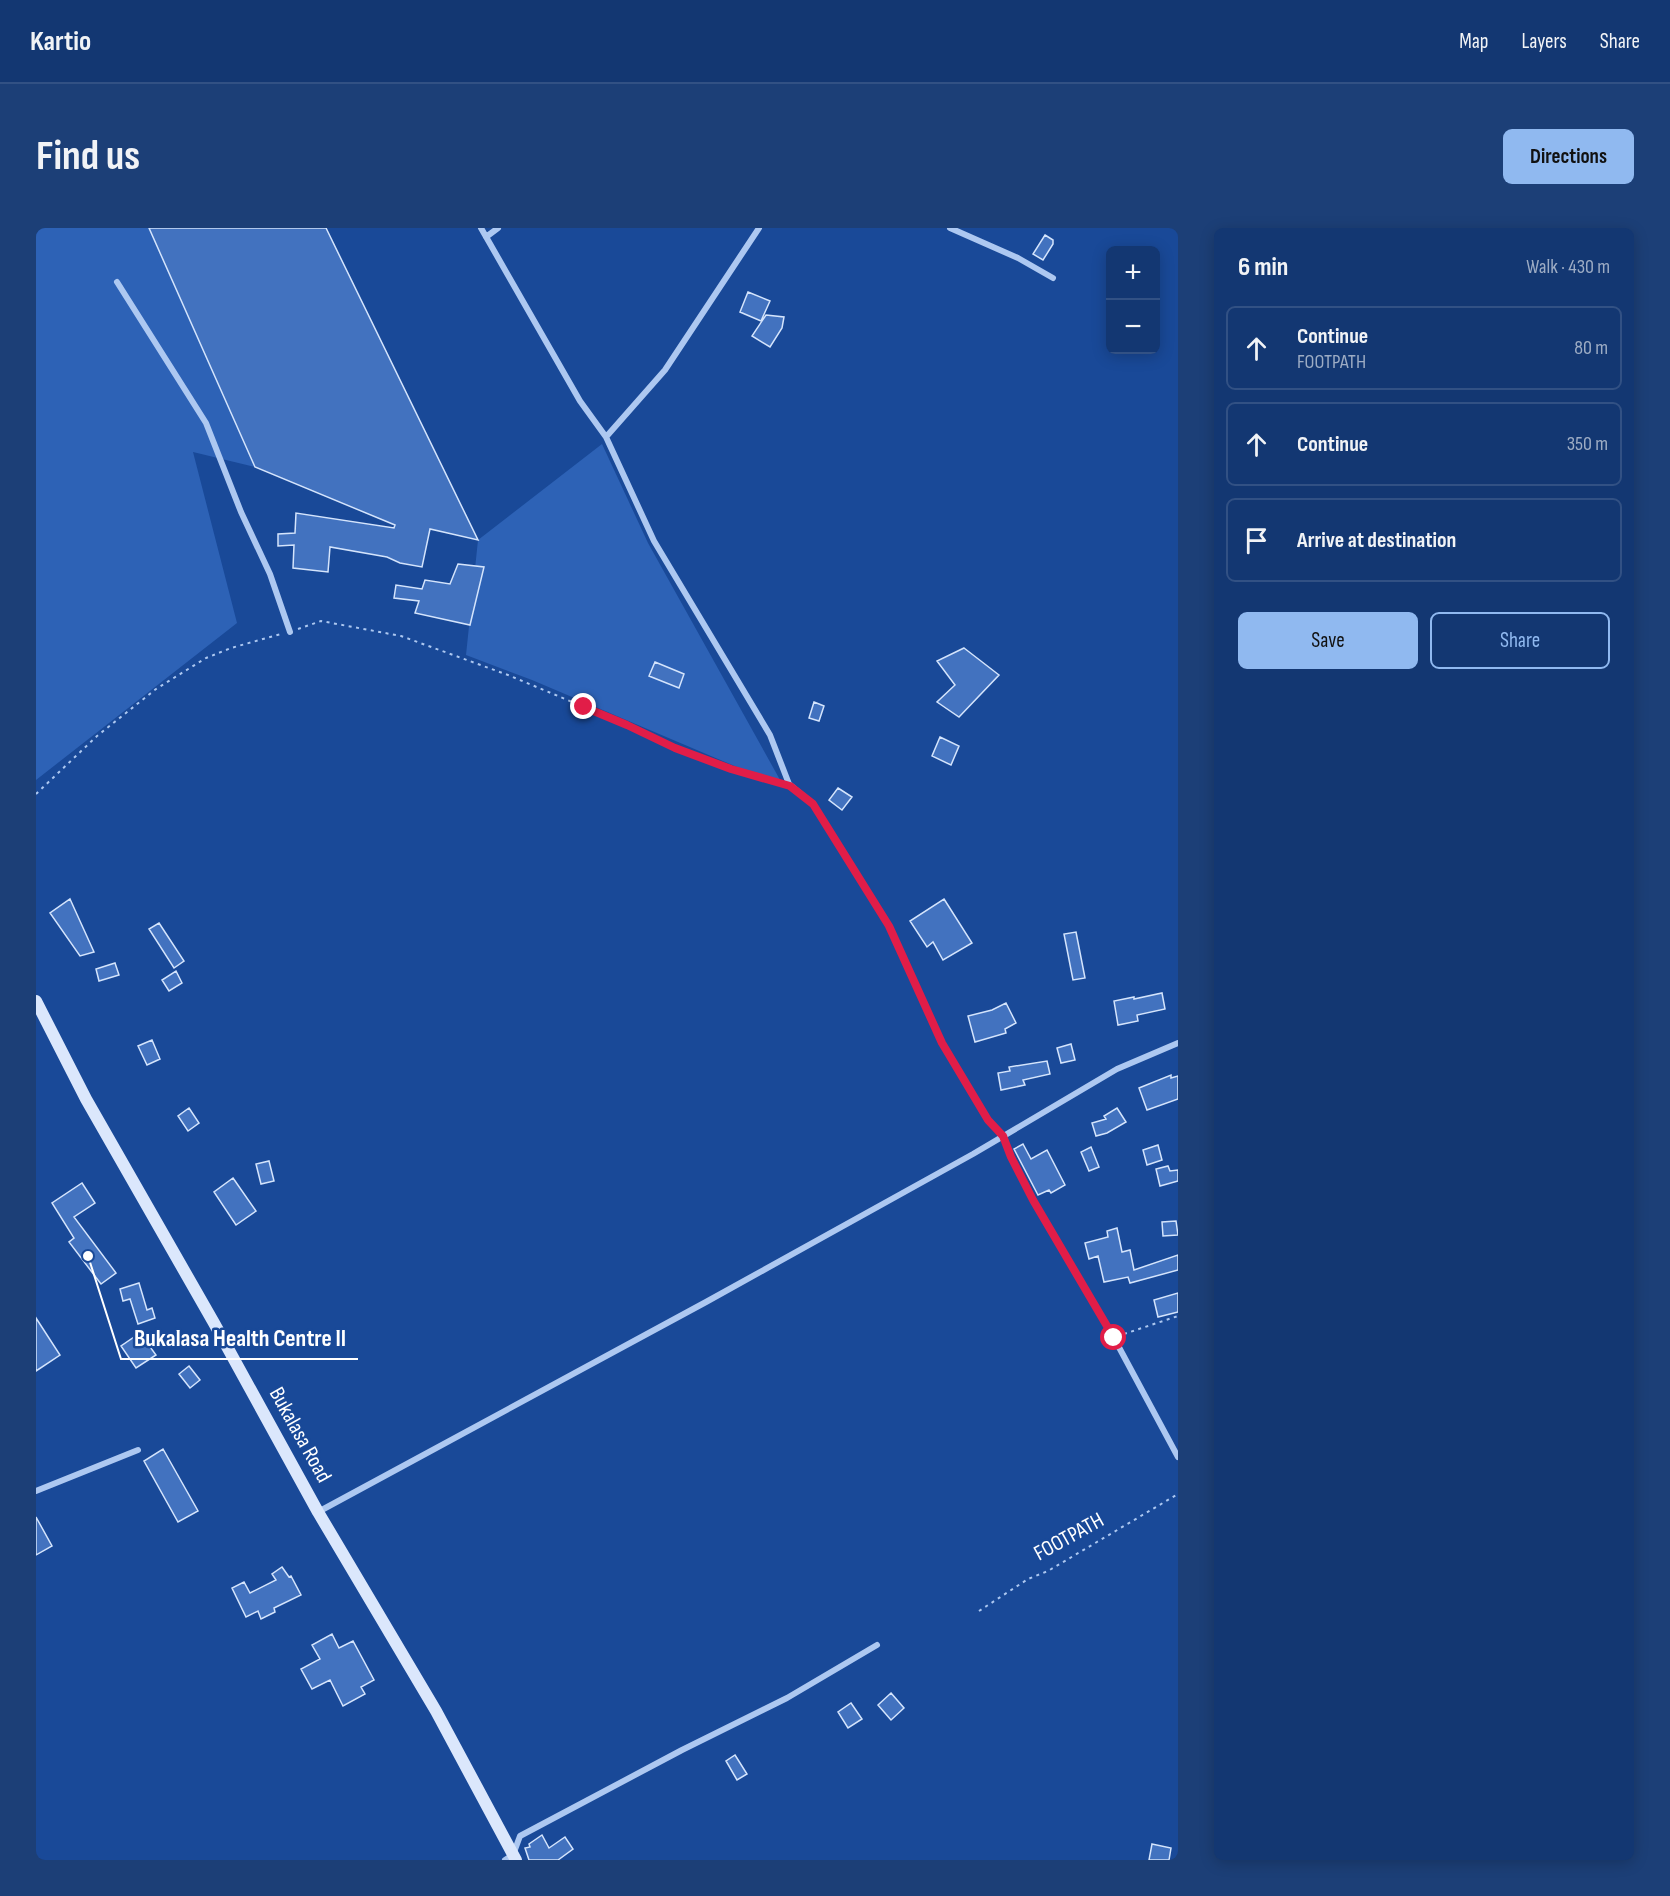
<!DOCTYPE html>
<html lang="en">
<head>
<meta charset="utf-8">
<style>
	:root { --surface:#133772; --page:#1c3f77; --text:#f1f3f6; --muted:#9dacc4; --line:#325184; --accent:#90b9f0 }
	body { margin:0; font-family:"Sofia Sans Condensed",sans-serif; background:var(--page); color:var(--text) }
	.controls { position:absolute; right:18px; top:18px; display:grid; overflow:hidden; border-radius:9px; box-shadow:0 3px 15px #0003 }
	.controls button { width:54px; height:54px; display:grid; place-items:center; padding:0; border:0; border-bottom:2px solid var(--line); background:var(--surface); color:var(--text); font:30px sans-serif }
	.stop { position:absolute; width:18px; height:18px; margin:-14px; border:4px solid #e11d48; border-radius:50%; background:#fff }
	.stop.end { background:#e11d48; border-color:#fff; box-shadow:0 2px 6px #0008 }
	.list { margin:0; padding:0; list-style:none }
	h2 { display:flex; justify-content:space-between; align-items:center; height:78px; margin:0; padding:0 24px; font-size:26px }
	h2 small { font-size:20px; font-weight:400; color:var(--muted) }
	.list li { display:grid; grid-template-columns:39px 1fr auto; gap:18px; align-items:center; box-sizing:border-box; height:84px; margin:0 12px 12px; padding:0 12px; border:2px solid var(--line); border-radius:9px }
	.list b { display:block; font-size:22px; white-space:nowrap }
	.list p { margin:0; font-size:20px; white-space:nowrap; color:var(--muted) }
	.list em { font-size:20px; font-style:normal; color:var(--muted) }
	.actions { display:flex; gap:12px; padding:18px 24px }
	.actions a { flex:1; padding:14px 0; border:2px solid var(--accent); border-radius:9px; text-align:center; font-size:21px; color:var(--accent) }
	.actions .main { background:var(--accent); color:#111 }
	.icon { flex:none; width:33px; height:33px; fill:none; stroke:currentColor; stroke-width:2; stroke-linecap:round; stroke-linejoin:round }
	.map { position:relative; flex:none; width:1142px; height:1632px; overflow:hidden; border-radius:9px }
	header { display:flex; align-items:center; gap:36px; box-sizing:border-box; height:84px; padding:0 30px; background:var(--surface); border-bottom:2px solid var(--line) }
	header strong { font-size:28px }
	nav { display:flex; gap:33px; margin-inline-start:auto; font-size:21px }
	.intro { display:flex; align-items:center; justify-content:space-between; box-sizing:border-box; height:144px; padding:0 36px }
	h1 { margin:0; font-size:42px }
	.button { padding:15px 27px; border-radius:9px; background:var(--accent); color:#111; font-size:21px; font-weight:700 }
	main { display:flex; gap:36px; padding:0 36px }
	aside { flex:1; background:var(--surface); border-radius:9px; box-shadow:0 3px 15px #0003 }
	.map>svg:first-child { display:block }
	.green { fill:#2d62b6 }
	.building { fill:#4272bf; stroke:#d4e4fc; stroke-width:1.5 }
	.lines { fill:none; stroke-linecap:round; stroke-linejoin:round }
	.path { stroke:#adc8f1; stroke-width:2; stroke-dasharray:3 4.5; stroke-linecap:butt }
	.street { stroke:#adc8f1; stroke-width:6 }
	.secondary { stroke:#dbe7fc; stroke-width:12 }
	.route { stroke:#e11d48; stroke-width:8 }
	.labels { text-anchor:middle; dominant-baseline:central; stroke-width:5; stroke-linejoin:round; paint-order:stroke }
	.street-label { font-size:22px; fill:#fff; stroke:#194998 }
	.leader { fill:none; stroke:#fff; stroke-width:2 }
	.callout-dot { fill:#fff; stroke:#194998; stroke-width:2 }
	.callout-label { font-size:24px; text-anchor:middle; font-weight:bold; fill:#fff; stroke:#194998; stroke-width:5; stroke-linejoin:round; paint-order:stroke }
</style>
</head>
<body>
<header>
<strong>Kartio</strong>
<nav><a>Map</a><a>Layers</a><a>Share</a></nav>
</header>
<div class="intro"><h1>Find us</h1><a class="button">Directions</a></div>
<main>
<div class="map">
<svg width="1142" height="1632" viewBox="0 0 1142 1632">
	<rect width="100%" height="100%" fill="#194998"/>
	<!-- green -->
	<path class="green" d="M 0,0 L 113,0 L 219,239 L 157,224 L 201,395 L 0,552 Z
		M 566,216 L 612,315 L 748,559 L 496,452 L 430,427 L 442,312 Z"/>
	<!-- building -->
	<path class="building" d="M 113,0 L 290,0 L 442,312 L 394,301 L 386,339 L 364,335 L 351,329 L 294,319 L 292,344 L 257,340 L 258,317 L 242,318 L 242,306 L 259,305 L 260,285 L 358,300 L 359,297 L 219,239 Z
		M 1009,7 L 1017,12 L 1017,16 L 1007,32 L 997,26 Z
		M 712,64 L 734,73 L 725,93 L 704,84 Z
		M 730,87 L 748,89 L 746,100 L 734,119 L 716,108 Z
		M 422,336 L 448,339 L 434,397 L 379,385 L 383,373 L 358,370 L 360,357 L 386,361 L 389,352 L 414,356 Z
		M 928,420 L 963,447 L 923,489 L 901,474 L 919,457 L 901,433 Z
		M 619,434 L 648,446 L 643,460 L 613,448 Z
		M 778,474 L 788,478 L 783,493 L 773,490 Z
		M 904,509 L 923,518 L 915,537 L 896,528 Z
		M 802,560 L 816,569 L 806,582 L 793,572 Z
		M 34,671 L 58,724 L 44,728 L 14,685 Z
		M 908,671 L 936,715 L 907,732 L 897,714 L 891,719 L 874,693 Z
		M 123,695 L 148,733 L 138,740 L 113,701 Z
		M 1040,704 L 1049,750 L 1037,752 L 1028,706 Z
		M 79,735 L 83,747 L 63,753 L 60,741 Z
		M 140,743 L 146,755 L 133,763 L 126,752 Z
		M 1126,765 L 1129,781 L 1101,787 L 1102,793 L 1082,797 L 1078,773 L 1098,769 L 1098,771 Z
		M 970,775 L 980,795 L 969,801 L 970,805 L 939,814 L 932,788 L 956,782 Z
		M 116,812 L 124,831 L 111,837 L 102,818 Z
		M 1035,816 L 1039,832 L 1025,835 L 1021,820 Z
		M 1011,833 L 1014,846 L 987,852 L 989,857 L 965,862 L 962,845 L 974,843 L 973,839 Z
		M 1135,847 L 1135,850 L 1142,848 L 1142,871 L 1111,882 L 1103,860 Z
		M 153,880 L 163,895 L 152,903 L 142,888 Z
		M 1081,880 L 1090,894 L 1071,905 L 1060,908 L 1056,895 L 1070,891 L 1068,888 Z
		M 987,916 L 995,931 L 1011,922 L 1029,957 L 1015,965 L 1013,962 L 1002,967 L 978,921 Z
		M 1122,917 L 1126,932 L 1111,937 L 1107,922 Z
		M 1055,919 L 1063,939 L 1053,943 L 1045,924 Z
		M 233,933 L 238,953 L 225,956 L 220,936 Z
		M 1132,938 L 1134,943 L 1142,942 L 1142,953 L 1124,958 L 1120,941 Z
		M 197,950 L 220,983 L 200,997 L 178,964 Z
		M 46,955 L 59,975 L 38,989 L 80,1045 L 65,1056 L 33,1014 L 38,1010 L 16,975 Z
		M 1140,993 L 1142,1007 L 1127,1008 L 1126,994 Z
		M 1081,1000 L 1086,1024 L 1094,1022 L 1098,1042 L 1142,1027 L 1142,1042 L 1094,1055 L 1092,1049 L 1068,1054 L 1062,1028 L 1053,1031 L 1049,1015 L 1072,1009 L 1071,1003 Z
		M 103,1055 L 111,1082 L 116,1080 L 119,1090 L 102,1096 L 94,1071 L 87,1073 L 84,1061 Z
		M 1142,1065 L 1142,1084 L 1122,1089 L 1118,1072 Z
		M 0,1090 L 24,1127 L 0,1143 Z
		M 104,1105 L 120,1127 L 100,1140 L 85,1118 Z
		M 153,1138 L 164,1152 L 154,1160 L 143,1146 Z
		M 127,1221 L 162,1283 L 142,1294 L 108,1233 Z
		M 0,1289 L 16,1318 L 0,1327 Z
		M 246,1339 L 253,1349 L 255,1348 L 265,1367 L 238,1380 L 239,1384 L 225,1391 L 222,1383 L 210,1389 L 196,1360 L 208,1354 L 214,1365 L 240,1352 L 236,1346 Z
		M 296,1406 L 303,1420 L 317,1413 L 338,1452 L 325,1459 L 329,1466 L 307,1478 L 294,1452 L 276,1461 L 265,1441 L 284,1431 L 276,1417 Z
		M 855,1465 L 868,1480 L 855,1492 L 842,1477 Z
		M 815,1475 L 826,1491 L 812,1500 L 802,1484 Z
		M 699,1527 L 711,1546 L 701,1552 L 690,1533 Z
		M 506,1607 L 513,1620 L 529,1609 L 537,1621 L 522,1632 L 493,1632 L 489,1620 L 494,1619 L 493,1616 Z
		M 1116,1616 L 1135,1620 L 1133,1632 L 1113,1632 Z"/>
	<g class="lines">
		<!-- path -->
		<path class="path" d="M 262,401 L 285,393 L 365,408 L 472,447 L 591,497 L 639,521 L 695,541 L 742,554
			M 0,566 L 61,508 L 120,461 L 170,430 L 195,420 L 245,406
			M 1088,1106 L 1142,1088
			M 943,1383 L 992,1351 L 1012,1343 L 1142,1266"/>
		<!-- street -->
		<path class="street" d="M 445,0 L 544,173 L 570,209 L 618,313 L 734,507 L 753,556 L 777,576 L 853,698 L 906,815 L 952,892 L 967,907 L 975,929 L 997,972 L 1078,1110 L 1142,1229
			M 914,0 L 982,30 L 1017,50
			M 450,9 L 462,0
			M 81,54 L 170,195 L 205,284 L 234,346 L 254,404
			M 570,209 L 629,142 L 723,0
			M 0,1263 L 102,1222
			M 282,1284 L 670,1074 L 937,926 L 1081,841 L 1142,815
			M 469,1632 L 477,1627 L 484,1608 L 646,1522 L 751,1470 L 841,1417"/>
		<!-- secondary -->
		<path class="secondary" d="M 0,773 L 50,871 L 178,1095 L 282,1284 L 400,1483 L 480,1632"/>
	</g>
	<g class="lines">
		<!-- route -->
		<path class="route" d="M 548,479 L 591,497 L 639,520 L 695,541 L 754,558 L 777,576 L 853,698 L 906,815 L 952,892 L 967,908 L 975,929 L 997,972 L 1078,1110"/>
	</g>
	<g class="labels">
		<!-- street labels -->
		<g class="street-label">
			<text transform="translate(264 1207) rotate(61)">Bukalasa Road</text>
			<text transform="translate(1033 1309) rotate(-29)">FOOTPATH</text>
		</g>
	</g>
	<!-- callouts -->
	<path class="leader" d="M52 1028L85 1131H322"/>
	<circle class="callout-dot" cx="52" cy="1028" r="6"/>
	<g class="callout-label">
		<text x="204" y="1118">Bukalasa Health Centre II</text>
	</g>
</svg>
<div class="controls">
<button>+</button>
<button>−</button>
</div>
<div class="stop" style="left:1078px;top:1110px"></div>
<div class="stop end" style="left:548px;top:479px"></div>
</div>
<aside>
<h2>6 min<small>Walk · 430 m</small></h2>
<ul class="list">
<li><svg class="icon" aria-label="ahead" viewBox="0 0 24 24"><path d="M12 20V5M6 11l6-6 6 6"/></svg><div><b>Continue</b><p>FOOTPATH</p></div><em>80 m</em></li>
<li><svg class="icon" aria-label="ahead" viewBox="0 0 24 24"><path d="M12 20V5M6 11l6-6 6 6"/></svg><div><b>Continue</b></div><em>350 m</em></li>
<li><svg class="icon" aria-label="arrive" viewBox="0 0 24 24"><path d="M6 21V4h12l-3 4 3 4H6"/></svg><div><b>Arrive at destination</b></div></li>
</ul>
<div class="actions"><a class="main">Save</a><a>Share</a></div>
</aside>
</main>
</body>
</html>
